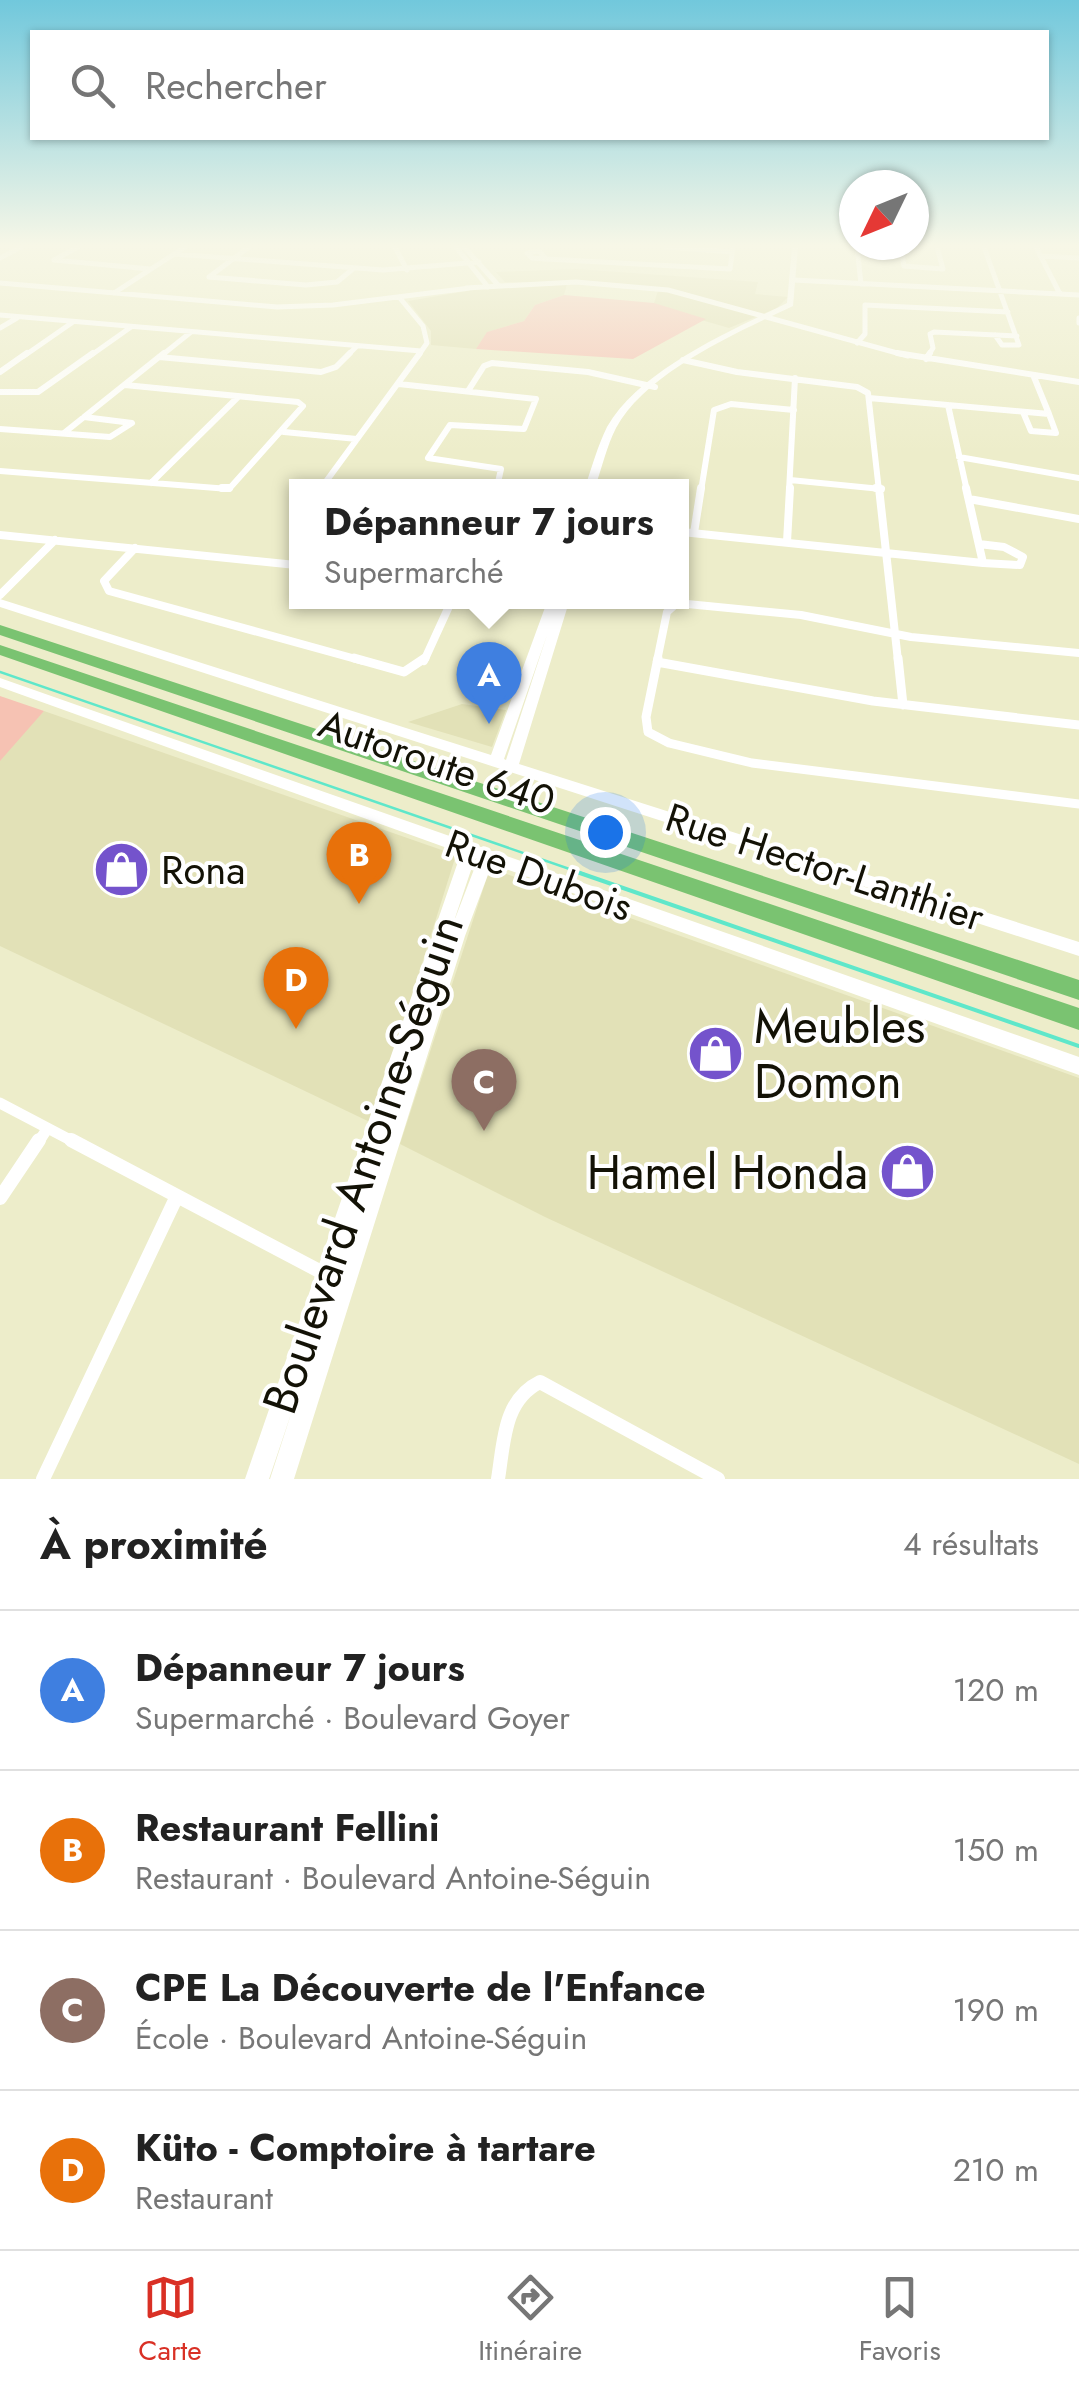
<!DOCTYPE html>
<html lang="fr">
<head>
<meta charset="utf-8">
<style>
	:root { --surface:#fff; --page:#f6f6f6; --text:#222; --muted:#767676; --line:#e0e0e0; --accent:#d93025 }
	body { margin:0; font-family:Jost,sans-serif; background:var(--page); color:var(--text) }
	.compass { position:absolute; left:839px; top:170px; width:90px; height:90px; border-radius:50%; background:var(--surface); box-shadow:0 2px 8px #0004; rotate:227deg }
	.you { position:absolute; left:605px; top:832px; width:35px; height:35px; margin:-25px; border:8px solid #fff; border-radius:50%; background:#1a73e8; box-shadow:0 0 0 15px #1a73e833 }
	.badge { display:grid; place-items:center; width:65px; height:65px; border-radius:50%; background:var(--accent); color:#fff; font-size:32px; font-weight:700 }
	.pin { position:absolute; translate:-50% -82px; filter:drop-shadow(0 2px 5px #0008) }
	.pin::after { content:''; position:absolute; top:52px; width:35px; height:30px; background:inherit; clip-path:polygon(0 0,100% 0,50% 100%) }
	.popup { position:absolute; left:289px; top:479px; width:400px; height:130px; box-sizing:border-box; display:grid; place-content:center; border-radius:0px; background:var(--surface); filter:drop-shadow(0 2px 8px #0005); font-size:32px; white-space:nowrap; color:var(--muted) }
	.popup b { font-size:38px; color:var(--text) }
	.popup::after { content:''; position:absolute; left:50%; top:100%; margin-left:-20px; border:20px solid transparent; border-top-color:var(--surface) }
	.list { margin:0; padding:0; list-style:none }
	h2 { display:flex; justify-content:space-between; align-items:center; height:130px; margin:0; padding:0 40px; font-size:42px }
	h2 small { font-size:32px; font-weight:400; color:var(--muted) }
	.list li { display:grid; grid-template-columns:65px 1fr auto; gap:30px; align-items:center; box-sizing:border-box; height:160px; padding:0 40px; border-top:2px solid var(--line) }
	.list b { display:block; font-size:38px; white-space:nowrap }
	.list p { margin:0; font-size:32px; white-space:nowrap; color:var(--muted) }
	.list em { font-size:32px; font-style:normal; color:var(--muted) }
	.icon { flex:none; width:55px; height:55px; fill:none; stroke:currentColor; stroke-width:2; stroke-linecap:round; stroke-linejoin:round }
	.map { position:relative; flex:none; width:1079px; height:1479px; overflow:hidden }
	.search { position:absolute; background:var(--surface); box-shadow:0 2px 8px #0004; left:30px; right:30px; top:30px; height:110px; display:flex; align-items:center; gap:25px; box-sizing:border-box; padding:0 35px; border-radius:0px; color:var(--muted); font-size:38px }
	.sheet { height:770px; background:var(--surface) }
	nav { display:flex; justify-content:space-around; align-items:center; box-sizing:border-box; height:140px; border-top:2px solid var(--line); background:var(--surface); font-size:28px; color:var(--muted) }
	nav a { display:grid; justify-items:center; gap:5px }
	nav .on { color:var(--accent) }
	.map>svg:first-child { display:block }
	.built { fill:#e2e1b7 }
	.green { fill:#f6c2b3 }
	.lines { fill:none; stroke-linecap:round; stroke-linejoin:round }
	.stream-far1 { stroke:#5fe7ca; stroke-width:2.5 }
	.stream { stroke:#5fe7ca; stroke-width:4 }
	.street-far5 { stroke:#fff; stroke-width:5 }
	.street-far4 { stroke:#fff; stroke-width:6 }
	.street-far3 { stroke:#fff; stroke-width:8 }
	.street-far2 { stroke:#fff; stroke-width:9 }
	.street-far1 { stroke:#fff; stroke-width:11 }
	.street { stroke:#fff; stroke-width:14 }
	.secondary { fill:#fff; fill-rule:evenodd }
	.highway { fill:#7ac371; fill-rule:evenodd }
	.labels { text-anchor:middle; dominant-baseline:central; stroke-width:8; stroke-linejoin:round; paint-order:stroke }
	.street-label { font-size:40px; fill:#131206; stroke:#fff }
	.poi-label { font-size:40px; fill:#131206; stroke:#fff; text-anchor:start }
	.near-poi-label { font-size:48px; fill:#131206; stroke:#fff; text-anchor:start }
	.near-street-label { font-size:48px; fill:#131206; stroke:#fff }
</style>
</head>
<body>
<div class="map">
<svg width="1079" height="1479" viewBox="0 0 1079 1479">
	<rect width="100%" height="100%" fill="#ededca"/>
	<!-- built -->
	<path class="built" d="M 577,269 L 758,282 L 755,294 L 788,297 L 777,308 L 729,328 L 653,306 L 659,288 L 599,282 L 505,282 L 496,272 Z
		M 567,284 L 564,295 L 535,305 L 524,321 L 488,332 L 476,349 L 431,345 L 431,331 L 408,301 L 485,288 Z
		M 462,704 L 506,710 L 492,747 L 408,722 Z
		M 44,711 L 456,855 L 372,1123 L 0,946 L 0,755 Z
		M 490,868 L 1079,1078 L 1079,1464 L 545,1217 L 400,1144 Z"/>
	<!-- green -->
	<path class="green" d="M 564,295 L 654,303 L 706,319 L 633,359 L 476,349 L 487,332 L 524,321 L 535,305 Z
		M 0,696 L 44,711 L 0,761 Z"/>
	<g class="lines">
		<!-- stream-far1 -->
		<path class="stream-far1" d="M 0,672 L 584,874"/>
		<!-- stream -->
		<path class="stream" d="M 577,872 L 1079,1046"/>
		<!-- street-far5 -->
		<path class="street-far5" d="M 78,247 L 54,260 L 150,269
			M 395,247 L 407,270
			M 456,247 L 488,287
			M 464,247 L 499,286
			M 666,247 L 732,252
			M 857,247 L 861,284
			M 901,247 L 904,266 L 943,269 L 937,247
			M 984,247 L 1019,345 L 1002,345 L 995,335
			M 1036,247 L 1060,294
			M 539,251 L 546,259 L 532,258 L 527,253 Z
			M 175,254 L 383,270 L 479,262
			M 1040,256 L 1079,258
			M 0,258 L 21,247
			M 546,259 L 730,269 L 733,247
			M 209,277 L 306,285 L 337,282 L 354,268
			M 209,277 L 249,247
			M 794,280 L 1079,295
			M 0,283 L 277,307 L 333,305 L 470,288
			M 466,288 L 576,282 L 668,290 L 908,356
			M 114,293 L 185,247
			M 399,297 L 423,326 L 427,343 L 418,356
			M 0,315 L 421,351
			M 1079,318 L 1079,323
			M 0,328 L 17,318
			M 857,343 L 865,334 L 865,305 L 1008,312
			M 24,356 L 73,322
			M 90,356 L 131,327
			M 161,356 L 191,332
			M 347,356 L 357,346
			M 928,356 L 933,348 L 930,334 L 934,332 L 1017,336"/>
		<!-- street-far4 -->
		<path class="street-far4" d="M 897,353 L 1079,382
			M 159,357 L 321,372 L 336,367 L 350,353
			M 926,359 L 930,353
			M 683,360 L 737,372 L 857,387 L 868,393 L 879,491
			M 0,372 L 27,353
			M 399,384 L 536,399 L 524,429 L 450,425 L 428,458 L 501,469 L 497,487
			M 468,391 L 484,366 L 492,363 L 588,372 L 655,387
			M 0,392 L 38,392 L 93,353
			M 869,398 L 1049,414 L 1034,377
			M 948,405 L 967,491
			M 1023,412 L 1031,431 L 1056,433 L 1049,414
			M 0,429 L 110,437 L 132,423 L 84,417
			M 284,432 L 357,439
			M 64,433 L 164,353
			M 959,457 L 1079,478
			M 0,471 L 229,489 L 303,406 L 298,402 L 125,385
			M 790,480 L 881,489
			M 151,483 L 238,397
			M 322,487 L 420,353
			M 701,491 L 714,410 L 731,404 L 794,410
			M 789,491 L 795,378"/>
		<!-- street-far3 -->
		<path class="street-far3" d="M 222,488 L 229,488
			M 876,488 L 881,489
			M 879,488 L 898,661
			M 969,499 L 1079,519
			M 682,532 L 983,563 L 966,488
			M 694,533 L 701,488
			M 0,535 L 296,565
			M 787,542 L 790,488
			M 979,544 L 1004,547 L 1023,557 L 1020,565 L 983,563
			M 135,548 L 104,581 L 109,591 L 363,661
			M 0,595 L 55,540
			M 424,661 L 451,602
			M 657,661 L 667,612 L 677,603 L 801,615 L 911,637 L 1079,653"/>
		<!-- street-far2 -->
		<path class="street-far2" d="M 354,658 L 404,672 L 425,658
			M 658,658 L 646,717 L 648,732 L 669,743 L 752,763 L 1079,804
			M 898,658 L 903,705
			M 657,662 L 873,701 L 1079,725"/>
		<!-- street-far1 -->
		<path class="street-far1" d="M 0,1103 L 76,1143
			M 38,1143 L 47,1129"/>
		<!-- street -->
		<path class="street" d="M 71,1140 L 325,1274
			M 0,1198 L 39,1140
			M 43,1479 L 177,1196
			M 498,1479 C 504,1443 503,1400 540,1382 L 718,1479"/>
		<!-- secondary -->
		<path class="secondary" d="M 792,247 L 798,247 L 793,306 C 738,332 646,372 616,428 C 607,445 602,468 595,487 L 585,487 C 592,467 598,445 607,427 C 639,370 730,331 787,303 Z
			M 0,599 L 491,755 L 547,602 L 569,602 L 519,764 L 1079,942 L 1079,956 L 0,607 ZM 547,635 L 506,760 L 504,759 Z
			M 0,678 L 1079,1057 L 1079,1075 L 492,864 L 465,936 L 294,1479 L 270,1479 L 293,1408 L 269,1479 L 245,1479 L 461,853 L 0,687 ZM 475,858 L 478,859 L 453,924 Z"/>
		<!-- highway -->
		<path class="highway" d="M 0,625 L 1079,980 L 1079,1000 L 0,635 Z
			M 0,645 L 1079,1008 L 1079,1030 L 0,655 Z"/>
	</g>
	<!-- sky -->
	<linearGradient id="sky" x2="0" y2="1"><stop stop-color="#71c8dc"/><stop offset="0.54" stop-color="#f7f7e7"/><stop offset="1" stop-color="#f7f7e7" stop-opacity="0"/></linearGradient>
	<rect width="1079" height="454" fill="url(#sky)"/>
	<!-- icons -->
	<defs>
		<symbol id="shop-disc" viewBox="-11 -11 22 22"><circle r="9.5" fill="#7453cc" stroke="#fff"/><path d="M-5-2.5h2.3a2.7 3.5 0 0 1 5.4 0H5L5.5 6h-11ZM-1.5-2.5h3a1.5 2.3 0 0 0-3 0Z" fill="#fff"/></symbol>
	</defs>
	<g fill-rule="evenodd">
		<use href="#shop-disc" x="90" y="838" width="63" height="63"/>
		<use href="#shop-disc" x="684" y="1022" width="63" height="63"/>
		<use href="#shop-disc" x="876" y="1140" width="63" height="63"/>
	</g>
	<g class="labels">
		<!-- street labels -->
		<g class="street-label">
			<text transform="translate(437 762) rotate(19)">Autoroute 640</text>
			<text transform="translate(825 867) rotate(18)">Rue Hector-Lanthier</text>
			<text transform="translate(539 875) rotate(20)">Rue Dubois</text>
		</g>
		<!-- poi labels -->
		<g class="poi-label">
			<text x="161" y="870">Rona</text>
		</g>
		<!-- near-poi labels -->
		<g class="near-poi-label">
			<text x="754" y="1026">Meubles<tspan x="754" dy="55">Domon</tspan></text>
			<text x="868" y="1172" text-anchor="end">Hamel Honda</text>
		</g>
		<!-- near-street labels -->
		<g class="near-street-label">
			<text transform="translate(363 1164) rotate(-71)">Boulevard Antoine-Séguin</text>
		</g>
	</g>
</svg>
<svg class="compass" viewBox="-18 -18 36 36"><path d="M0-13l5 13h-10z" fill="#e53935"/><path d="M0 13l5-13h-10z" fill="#767676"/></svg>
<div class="you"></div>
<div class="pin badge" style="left:489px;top:724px;background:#3f7fe0">A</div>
<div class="popup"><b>Dépanneur 7 jours</b>Supermarché</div>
<div class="pin badge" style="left:359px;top:904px;background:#e8710a">B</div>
<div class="pin badge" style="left:484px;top:1131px;background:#8d6e63">C</div>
<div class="pin badge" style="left:296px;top:1029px;background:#e8710a">D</div>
<div class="search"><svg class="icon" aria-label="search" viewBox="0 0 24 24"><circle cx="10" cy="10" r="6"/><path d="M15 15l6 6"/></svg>Rechercher</div>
</div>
<section class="sheet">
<h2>À proximité<small>4 résultats</small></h2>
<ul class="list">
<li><span class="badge" style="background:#3f7fe0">A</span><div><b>Dépanneur 7 jours</b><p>Supermarché · Boulevard Goyer</p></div><em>120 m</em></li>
<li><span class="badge" style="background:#e8710a">B</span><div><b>Restaurant Fellini</b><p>Restaurant · Boulevard Antoine-Séguin</p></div><em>150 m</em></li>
<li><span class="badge" style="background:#8d6e63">C</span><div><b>CPE La Découverte de l'Enfance</b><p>École · Boulevard Antoine-Séguin</p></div><em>190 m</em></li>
<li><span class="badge" style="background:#e8710a">D</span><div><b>Küto - Comptoire à tartare</b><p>Restaurant</p></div><em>210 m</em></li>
</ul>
</section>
<nav>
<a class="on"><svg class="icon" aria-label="map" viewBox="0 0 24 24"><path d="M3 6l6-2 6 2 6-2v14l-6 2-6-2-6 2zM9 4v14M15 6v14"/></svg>Carte</a>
<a><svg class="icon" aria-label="directions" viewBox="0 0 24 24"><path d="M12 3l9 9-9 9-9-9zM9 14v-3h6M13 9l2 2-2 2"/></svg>Itinéraire</a>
<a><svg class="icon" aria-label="saved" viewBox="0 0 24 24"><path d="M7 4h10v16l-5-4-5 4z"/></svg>Favoris</a>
</nav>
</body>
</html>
